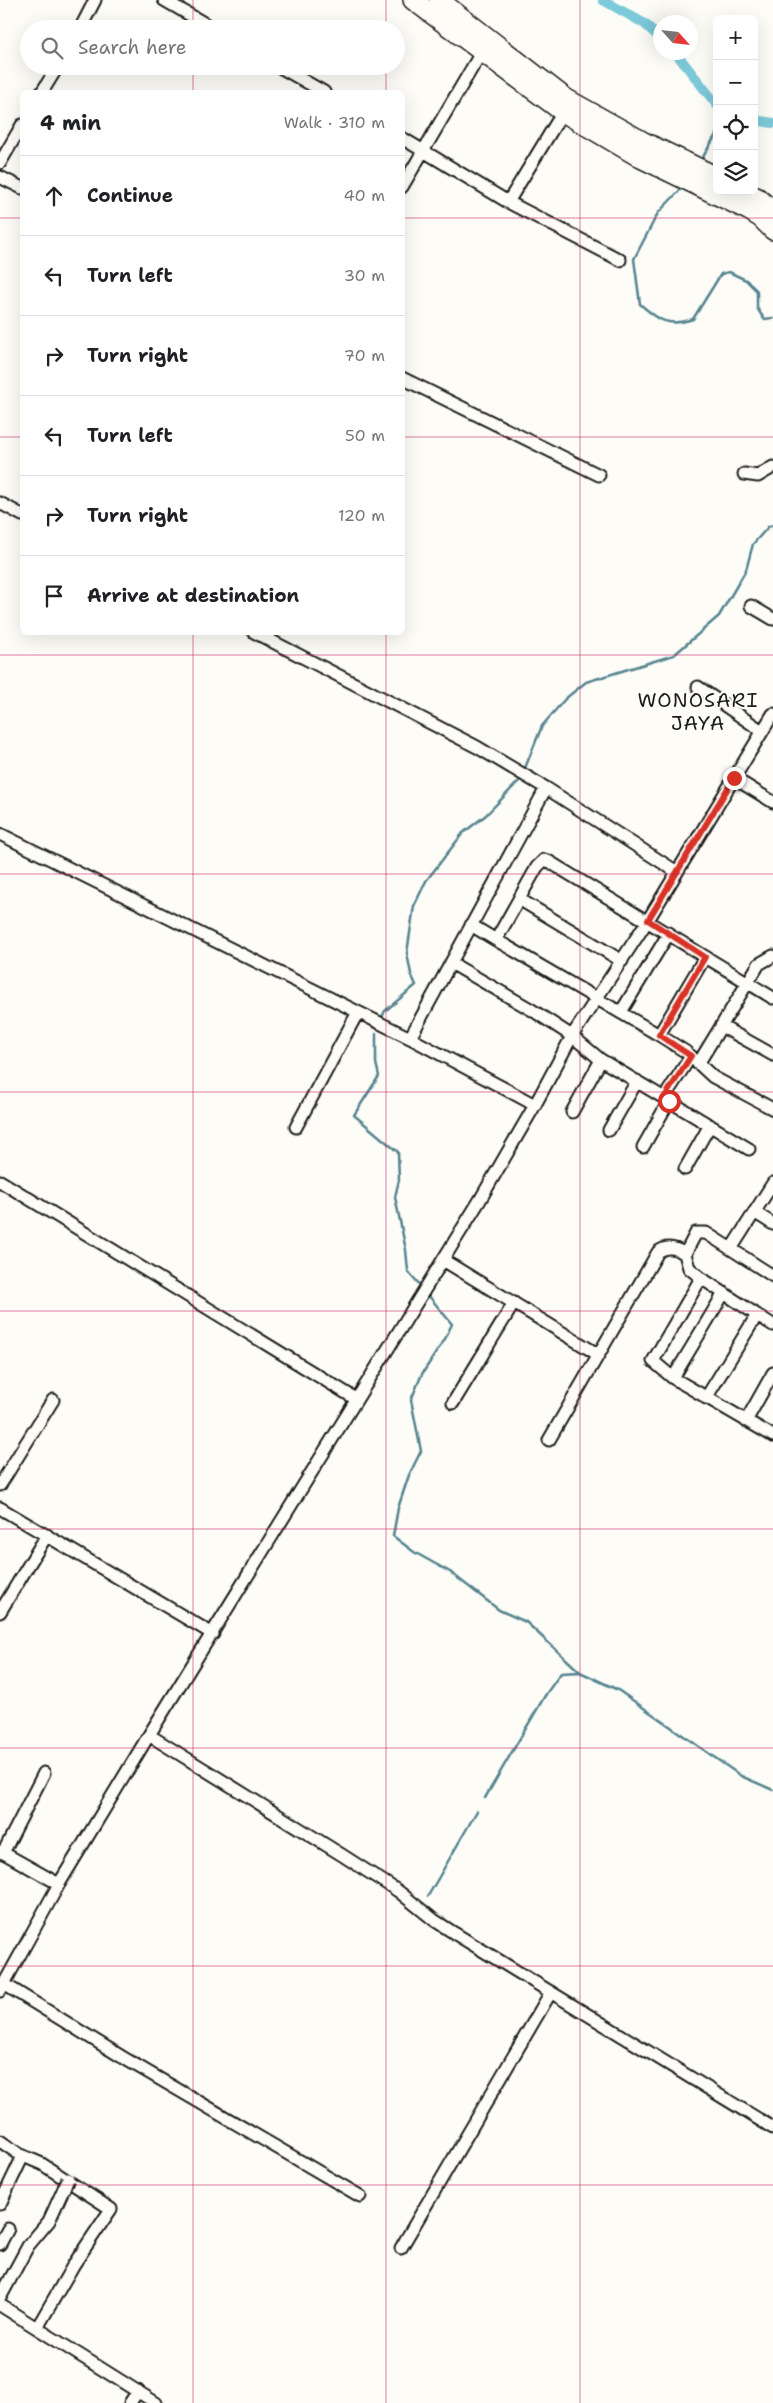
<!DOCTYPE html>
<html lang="en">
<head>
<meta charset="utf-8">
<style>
	:root { --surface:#fff; --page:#f6f6f6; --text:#202124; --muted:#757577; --line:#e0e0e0 }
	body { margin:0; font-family:"Shantell Sans",sans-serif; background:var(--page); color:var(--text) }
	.controls { position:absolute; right:15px; top:15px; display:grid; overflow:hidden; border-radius:8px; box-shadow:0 5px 20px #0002 }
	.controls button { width:45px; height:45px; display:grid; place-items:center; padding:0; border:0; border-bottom:1px solid var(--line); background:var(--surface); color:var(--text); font:25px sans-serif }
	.compass { position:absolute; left:653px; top:15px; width:45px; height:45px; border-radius:50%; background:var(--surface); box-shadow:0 5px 20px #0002; rotate:117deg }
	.stop { position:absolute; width:15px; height:15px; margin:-11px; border:4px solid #d93025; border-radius:50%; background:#fff }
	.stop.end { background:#d93025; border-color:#fff; box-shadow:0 1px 5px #0008 }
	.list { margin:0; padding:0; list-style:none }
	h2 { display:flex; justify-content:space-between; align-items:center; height:65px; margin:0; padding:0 20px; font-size:21px }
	h2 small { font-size:16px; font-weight:400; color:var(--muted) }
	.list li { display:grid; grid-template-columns:32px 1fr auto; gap:15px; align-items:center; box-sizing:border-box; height:80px; padding:0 20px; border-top:1px solid var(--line) }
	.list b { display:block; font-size:19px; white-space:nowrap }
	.list em { font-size:16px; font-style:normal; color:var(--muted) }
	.icon { flex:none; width:28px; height:28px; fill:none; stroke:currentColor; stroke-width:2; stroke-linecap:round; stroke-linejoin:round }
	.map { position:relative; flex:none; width:773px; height:2403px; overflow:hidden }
	.search { position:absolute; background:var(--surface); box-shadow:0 5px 20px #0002; left:20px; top:20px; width:385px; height:55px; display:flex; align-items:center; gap:12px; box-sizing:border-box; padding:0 18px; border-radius:28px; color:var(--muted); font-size:19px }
	.panel { position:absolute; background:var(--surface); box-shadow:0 5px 20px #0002; left:20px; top:90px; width:385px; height:545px; border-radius:8px }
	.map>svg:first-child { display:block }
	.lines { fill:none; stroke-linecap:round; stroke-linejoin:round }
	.stream { stroke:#55848e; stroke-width:2.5 }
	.canal { stroke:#7bc9da; stroke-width:10 }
	.minor-casing { stroke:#1c1c1c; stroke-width:15 }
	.trunk-casing { stroke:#1c1c1c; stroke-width:22 }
	.minor { stroke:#fdfcf7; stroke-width:11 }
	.trunk { stroke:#fdfcf7; stroke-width:19 }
	.minor-bridge-casing { stroke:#1c1c1c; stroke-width:15; stroke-linecap:butt }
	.minor-bridge { stroke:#fdfcf7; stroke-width:11 }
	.route { stroke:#d93025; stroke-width:6 }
	.grid { fill:none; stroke:#c2185b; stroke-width:1; stroke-opacity:0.55 }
	.labels { text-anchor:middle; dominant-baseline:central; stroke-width:4; stroke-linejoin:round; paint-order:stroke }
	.quarter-label { font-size:20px; letter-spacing:1px; fill:#1c1c1c; stroke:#fdfcf7 }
</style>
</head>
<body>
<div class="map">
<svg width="773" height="2403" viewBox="0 0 773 2403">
	<rect width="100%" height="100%" fill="#fdfcf7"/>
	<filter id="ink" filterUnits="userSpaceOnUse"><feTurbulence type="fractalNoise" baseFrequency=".02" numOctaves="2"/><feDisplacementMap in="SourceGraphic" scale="10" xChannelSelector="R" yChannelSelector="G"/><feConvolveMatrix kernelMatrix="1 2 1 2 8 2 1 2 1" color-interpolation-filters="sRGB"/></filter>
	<g filter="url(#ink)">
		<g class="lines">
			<!-- stream -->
			<path class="stream" d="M 700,162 L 717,133
				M 683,187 L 658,213 L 634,259 L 640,304 C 659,321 668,327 693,319 L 721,274 L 729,272 L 746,280 L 757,291 L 757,308 L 764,319 L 773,318
				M 525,768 L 542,726 L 565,699 L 586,682 L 674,655 L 719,616 L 746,570 L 753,544 L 768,527 L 773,525
				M 381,1019 L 385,1011 L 416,985 L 411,974 L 407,953 L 414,906 L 426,881 L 463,833 L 486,815 L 519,781
				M 376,1034 L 376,1063 L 379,1076 L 354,1115 L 398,1152 L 399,1180 L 395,1197 L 406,1250 L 408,1271 L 419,1284
				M 428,1295 L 452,1324 L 445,1339 L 422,1374 L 411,1400 L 421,1451 L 409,1475 L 398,1508 L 393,1536 L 414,1552 L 450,1572 L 499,1610 L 526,1622 L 580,1672
				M 485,1798 L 546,1694 L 561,1673 L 580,1672 L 618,1690 L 741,1776 L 773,1790
				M 428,1896 L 477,1811"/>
			<!-- canal -->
			<path class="canal" d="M 603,0 L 645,24 L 660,38
				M 675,52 L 717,105
				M 754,120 L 773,123"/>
			<defs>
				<path id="minor" d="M 164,0 L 214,29
					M 80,29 L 95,0
					M 278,66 L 324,92
					M 42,92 L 58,66
					M 402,138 L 508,202 L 620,260
					M 0,163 L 22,125
					M 0,177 L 22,188
					M 402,187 L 482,51
					M 508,202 L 563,112
					M 402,378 L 599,475
					M 744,474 L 758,476 L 773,467
					M 0,503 L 22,515
					M 751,606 L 773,619
					M 254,632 L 477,747 L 546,788 L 677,872
					M 698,687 L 762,731
					M 734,778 L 773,802
					M 0,834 L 410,1038 L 535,1105
					M 519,899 L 622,961
					M 471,925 L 496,940
					M 451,963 L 532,1010 L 572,1036 L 601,1060 L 749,1149
					M 773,998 L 548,861 L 544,860 L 537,867 L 496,940 L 659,1035 L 686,1052 L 713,1077 L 773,1109
					M 621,1012 L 669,933
					M 721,1026 L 773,1055
					M 659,1035 L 705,957
					M 410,1038 L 546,788
					M 698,1064 L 759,964 L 773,956
					M 664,1098 L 691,1056
					M 572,1112 L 601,1060
					M 296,1127 L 358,1012
					M 609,1130 L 637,1081
					M 643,1147 L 669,1101
					M 685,1169 L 710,1125
					M 0,1181 L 356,1399
					M 773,1183 L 731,1249 L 773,1276
					M 754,1212 L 773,1224
					M 731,1249 L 706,1233 L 696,1233 L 685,1254 L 689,1268 L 701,1278 L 653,1361 L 673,1378 L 773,1436
					M 443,1260 L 599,1355
					M 701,1278 L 757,1315 L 706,1398
					M 757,1315 L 773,1325
					M 673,1378 L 724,1293
					M 453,1403 L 514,1303
					M 746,1421 L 773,1373
					M 549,1440 L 658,1252 C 667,1245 676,1248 685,1254
					M 0,1485 L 53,1400
					M 0,1508 L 213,1634
					M 0,1612 L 47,1535
					M 149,1735 L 342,1855 L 398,1891 L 434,1920 L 454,1933 L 773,2128
					M 0,1851 L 59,1884
					M 3,1853 L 44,1773
					M 4,1984 L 122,2057 L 360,2196
					M 0,1991 L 59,1884 L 149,1735 L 480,1200 L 535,1105 L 572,1036 L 648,920 L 773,714
					M 0,2141 L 19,2154 L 22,2158 L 0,2204
					M 21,2155 L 42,2164 L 111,2209 L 74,2264 L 37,2328
					M 0,2244 L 8,2229
					M 401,2248 L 551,1992
					M 0,2298 L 28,2246 L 49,2221 L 64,2188
					M 0,2305 L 156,2403
					M 130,2403 L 138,2391"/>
				<path id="trunk" d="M 413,0 L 563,112 L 641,158 L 748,210 L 761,218 L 773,230
					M 439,0 L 565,98 L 644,142 L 717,177
					M 743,191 L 758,198 L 773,211"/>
			</defs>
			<!-- minor casing -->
			<use href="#minor" class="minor-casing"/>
			<!-- trunk casing -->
			<use href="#trunk" class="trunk-casing"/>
			<!-- minor -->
			<use href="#minor" class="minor"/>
			<!-- trunk -->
			<use href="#trunk" class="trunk"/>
			<defs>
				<path id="minor-bridge" d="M 64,2188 L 68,2179"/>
			</defs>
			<!-- minor-bridge casing -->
			<use href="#minor-bridge" class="minor-bridge-casing"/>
			<!-- minor-bridge -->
			<use href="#minor-bridge" class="minor-bridge"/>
		</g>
	</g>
	<g class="lines" filter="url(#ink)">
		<!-- route -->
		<path class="route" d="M 669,1101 L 664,1098 L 691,1056 L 659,1035 L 705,957 L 648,920 L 734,778"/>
	</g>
	<!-- grid -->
	<path class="grid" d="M 193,0 L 193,29M 386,0 L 386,29M 580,0 L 580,2403M 193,66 L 193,92M 386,66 L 386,92M 0,218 L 22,218M 402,218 L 773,218M 0,437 L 22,437M 402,437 L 773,437M 193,632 L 193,2403M 386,632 L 386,2403M 0,655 L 773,655M 0,874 L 773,874M 0,1092 L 773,1092M 0,1311 L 773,1311M 0,1529 L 773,1529M 0,1748 L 773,1748M 0,1966 L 773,1966M 0,2185 L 773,2185"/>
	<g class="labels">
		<!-- quarter labels -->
		<g class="quarter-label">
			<text x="698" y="700">WONOSARI<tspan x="698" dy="23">JAYA</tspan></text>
		</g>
	</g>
</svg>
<div class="controls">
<button>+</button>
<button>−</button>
<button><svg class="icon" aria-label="locate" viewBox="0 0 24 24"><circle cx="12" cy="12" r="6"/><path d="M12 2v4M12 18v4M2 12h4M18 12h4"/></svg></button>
<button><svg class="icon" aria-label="layers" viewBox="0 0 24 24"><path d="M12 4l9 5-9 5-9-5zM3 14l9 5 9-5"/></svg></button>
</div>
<svg class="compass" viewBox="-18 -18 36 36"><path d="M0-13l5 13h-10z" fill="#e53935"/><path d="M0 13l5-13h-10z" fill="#757577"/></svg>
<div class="stop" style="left:669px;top:1101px"></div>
<div class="stop end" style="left:734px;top:778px"></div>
<div class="search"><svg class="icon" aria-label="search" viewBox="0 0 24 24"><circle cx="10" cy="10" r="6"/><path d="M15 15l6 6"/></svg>Search here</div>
<section class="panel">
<h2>4 min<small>Walk · 310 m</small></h2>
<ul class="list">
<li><svg class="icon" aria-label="ahead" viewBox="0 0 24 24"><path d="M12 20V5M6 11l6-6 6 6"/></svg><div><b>Continue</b></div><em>40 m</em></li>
<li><svg class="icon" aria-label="left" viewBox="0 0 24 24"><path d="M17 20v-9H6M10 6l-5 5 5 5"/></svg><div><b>Turn left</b></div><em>30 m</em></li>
<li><svg class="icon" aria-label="right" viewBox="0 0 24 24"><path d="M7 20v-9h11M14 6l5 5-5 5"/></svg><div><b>Turn right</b></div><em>70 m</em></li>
<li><svg class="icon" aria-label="left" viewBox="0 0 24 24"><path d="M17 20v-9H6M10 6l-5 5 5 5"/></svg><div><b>Turn left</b></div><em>50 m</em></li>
<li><svg class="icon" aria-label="right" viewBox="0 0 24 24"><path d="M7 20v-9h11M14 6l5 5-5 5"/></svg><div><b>Turn right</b></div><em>120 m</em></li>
<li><svg class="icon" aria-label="arrive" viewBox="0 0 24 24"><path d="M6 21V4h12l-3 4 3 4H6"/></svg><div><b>Arrive at destination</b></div></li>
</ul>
</section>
</div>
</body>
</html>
